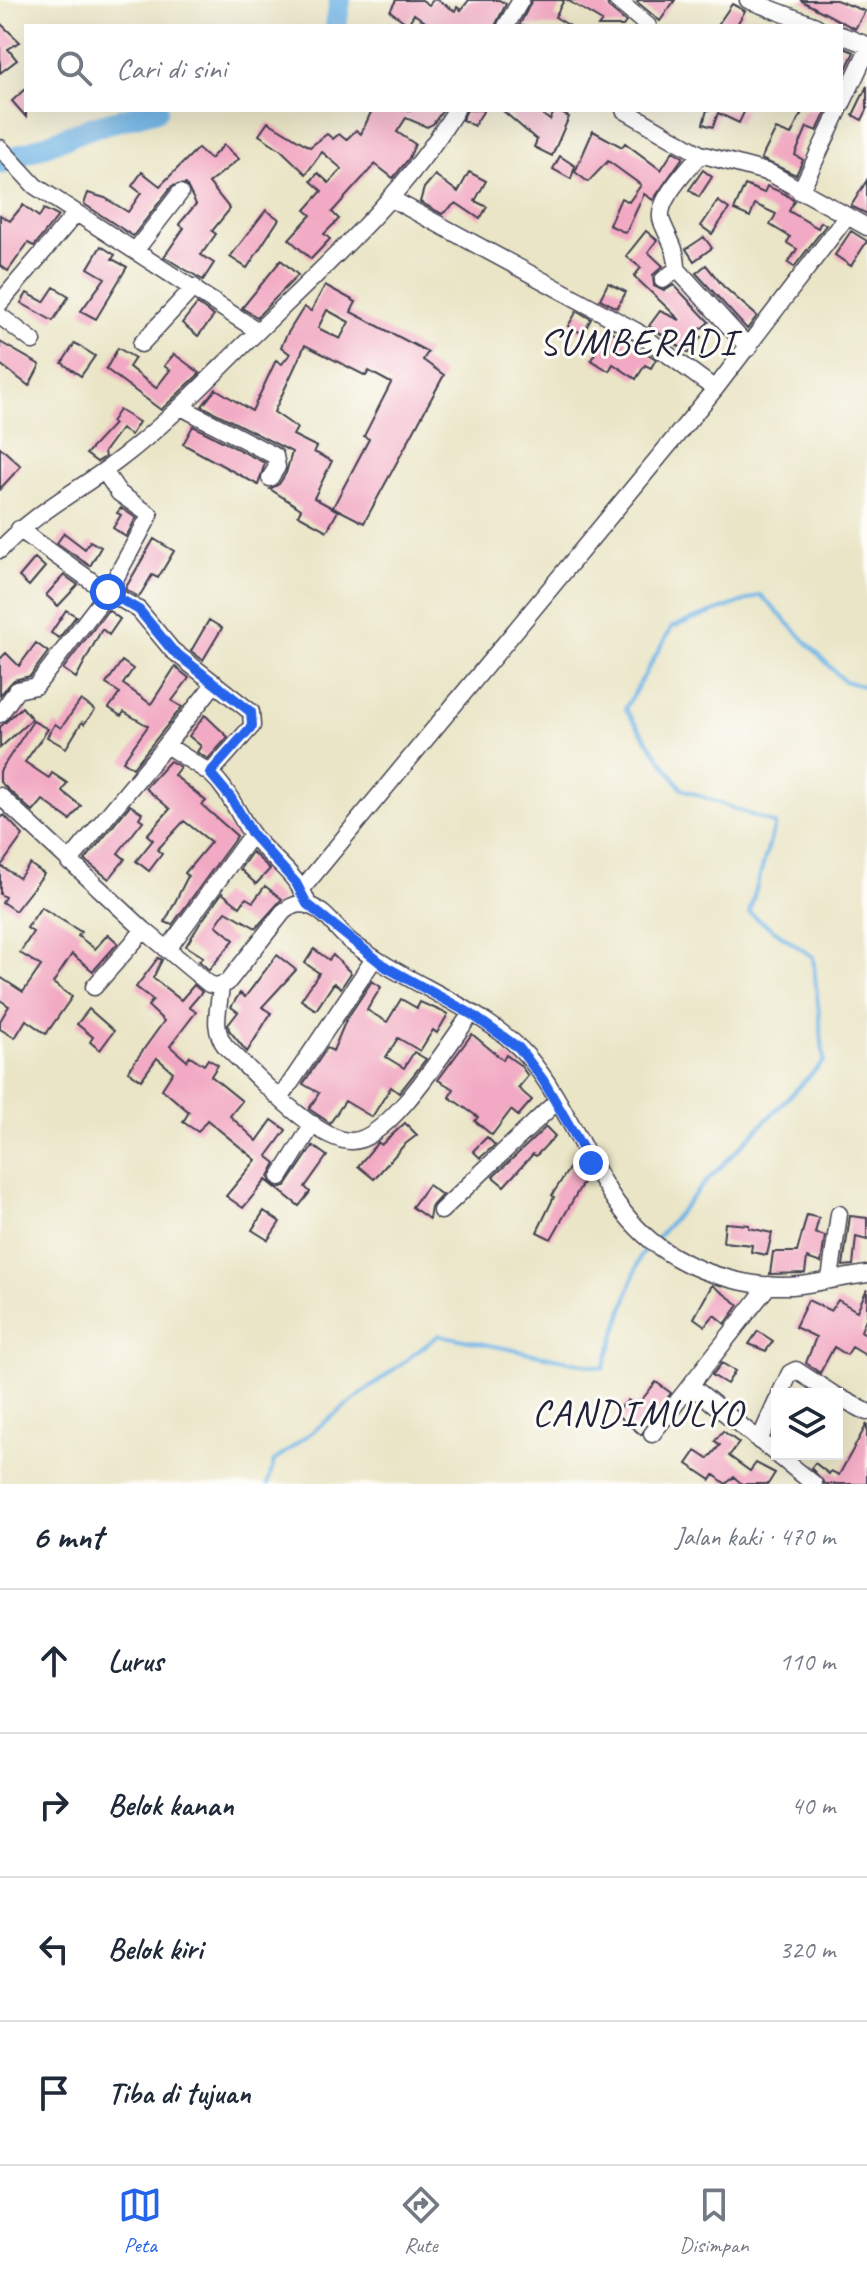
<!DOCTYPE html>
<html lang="id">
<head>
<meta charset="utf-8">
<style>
	:root { --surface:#fff; --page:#f2f2f3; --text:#1f2937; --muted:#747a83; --line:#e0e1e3; --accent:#2563eb }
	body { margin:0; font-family:Caveat,sans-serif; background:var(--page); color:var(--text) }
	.controls { position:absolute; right:24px; bottom:24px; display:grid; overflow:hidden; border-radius:0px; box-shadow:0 8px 32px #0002 }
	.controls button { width:72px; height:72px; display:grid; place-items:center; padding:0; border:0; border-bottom:2px solid var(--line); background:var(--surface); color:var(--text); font:40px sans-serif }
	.stop { position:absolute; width:24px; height:24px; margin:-18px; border:6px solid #2563eb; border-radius:50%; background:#fff }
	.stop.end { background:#2563eb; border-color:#fff; box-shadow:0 2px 8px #0008 }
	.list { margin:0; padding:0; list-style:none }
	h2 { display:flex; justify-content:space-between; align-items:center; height:104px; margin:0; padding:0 32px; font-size:34px }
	h2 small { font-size:26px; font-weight:400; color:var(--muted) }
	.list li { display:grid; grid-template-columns:52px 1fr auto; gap:24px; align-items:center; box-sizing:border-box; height:144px; padding:0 32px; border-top:2px solid var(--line) }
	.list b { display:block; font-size:30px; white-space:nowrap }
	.list em { font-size:26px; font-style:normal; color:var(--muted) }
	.icon { flex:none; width:44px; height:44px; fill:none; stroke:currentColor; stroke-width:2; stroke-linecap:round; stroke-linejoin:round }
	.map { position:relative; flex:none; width:867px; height:1484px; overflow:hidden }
	.search { position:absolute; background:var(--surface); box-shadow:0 8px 32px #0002; left:24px; right:24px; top:24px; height:88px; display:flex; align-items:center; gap:20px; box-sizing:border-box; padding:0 28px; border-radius:0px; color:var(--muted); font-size:30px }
	.sheet { height:680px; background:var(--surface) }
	nav { display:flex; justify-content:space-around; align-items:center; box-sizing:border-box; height:112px; border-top:2px solid var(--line); background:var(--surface); font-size:22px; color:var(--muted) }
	nav a { display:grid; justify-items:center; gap:4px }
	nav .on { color:var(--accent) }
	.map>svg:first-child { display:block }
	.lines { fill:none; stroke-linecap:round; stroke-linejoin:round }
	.stream { stroke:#6eb4e5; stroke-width:4 }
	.river { stroke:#6eb4e5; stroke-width:22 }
	.building { fill:#f2a9c3; fill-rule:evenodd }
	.minor-casing { stroke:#403f50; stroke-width:19 }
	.minor { stroke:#fff; stroke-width:16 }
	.route { stroke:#2563eb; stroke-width:10 }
	.labels { text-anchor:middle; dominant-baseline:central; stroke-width:6; stroke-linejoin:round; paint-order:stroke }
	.quarter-label { font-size:38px; letter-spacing:2px; fill:#22223b; stroke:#fdfcf7 }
</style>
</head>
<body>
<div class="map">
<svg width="867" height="1484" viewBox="0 0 867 1484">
	<rect width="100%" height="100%" fill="#fdfcf7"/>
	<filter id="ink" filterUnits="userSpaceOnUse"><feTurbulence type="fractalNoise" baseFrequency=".0125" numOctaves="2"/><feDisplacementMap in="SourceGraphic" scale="16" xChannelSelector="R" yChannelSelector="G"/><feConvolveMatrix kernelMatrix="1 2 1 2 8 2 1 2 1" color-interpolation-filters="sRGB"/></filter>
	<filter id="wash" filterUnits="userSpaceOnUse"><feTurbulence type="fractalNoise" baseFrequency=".006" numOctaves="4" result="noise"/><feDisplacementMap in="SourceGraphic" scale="32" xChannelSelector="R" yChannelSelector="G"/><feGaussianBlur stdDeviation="1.8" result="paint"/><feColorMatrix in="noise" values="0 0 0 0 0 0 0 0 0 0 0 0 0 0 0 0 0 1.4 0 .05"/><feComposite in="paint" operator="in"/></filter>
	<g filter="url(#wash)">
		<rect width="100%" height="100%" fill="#eae5c6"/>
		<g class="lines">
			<!-- stream -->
			<path class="stream" d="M 657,1238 L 702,1186 L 824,1061 L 813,957 L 749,913 L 775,824 L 682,789 L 625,709 L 672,627 L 761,595 L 844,681 L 867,687
				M 268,1484 L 274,1461 L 439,1335 L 604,1368 L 640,1257 L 651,1244"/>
			<!-- river -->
			<path class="river" d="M 336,26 L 340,0
				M 0,163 L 93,127 L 157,110"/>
		</g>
		<g id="blocks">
			<!-- building -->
			<path class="building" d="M 396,0 L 422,0 L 429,5 L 433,0 L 438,0 L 455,11 L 457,7 L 461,10 L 469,0 L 499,0 L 506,4 L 495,26 L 431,26 L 414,14 L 408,24 L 390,11 Z
				M 532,0 L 564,0 L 555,17 L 570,26 L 519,26 Z
				M 567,0 L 606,0 L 609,8 L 626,22 L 623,26 L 598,26 L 602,21 Z
				M 639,0 L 675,0 L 660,21 L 637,2 Z
				M 800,0 L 836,0 L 865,11 L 855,29 Z
				M 732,4 L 745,11 L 736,26 L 717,26 Z
				M 0,23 L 20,42 L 8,49 L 17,60 L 0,73 Z
				M 841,47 L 854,52 L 841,80 Z
				M 867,86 L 867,110 L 862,120 L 853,115 Z
				M 26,88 L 26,117 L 12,101 Z
				M 372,110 L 443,110 L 433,124 L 427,127 L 406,118 L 397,132 L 415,144 L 409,158 L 393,178 L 375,164 L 332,212 L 339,219 L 324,234 L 330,239 L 311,259 L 289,239 L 311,215 L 305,210 L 322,191 L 311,181 L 318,173 L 329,183 L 342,169 L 322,152 L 306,174 L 280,149 L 259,135 L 268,122 L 310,147 L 327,134 L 333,139 L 339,134 L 346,140 L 356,130 L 361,134 Z
				M 467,110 L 484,110 L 474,126 L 462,120 Z
				M 502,110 L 536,110 L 550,120 L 555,110 L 569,117 L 552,156 L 534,147 L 537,140 Z
				M 707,110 L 745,110 L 739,123 L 718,113 L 713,127 L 703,124 Z
				M 803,110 L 827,110 L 817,131 L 807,127 L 795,155 L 803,160 L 796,175 L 761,159 L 776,129 L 791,135 Z
				M 593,131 L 622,147 L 625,143 L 661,170 L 673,151 L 683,157 L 653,200 L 644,194 L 626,233 L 609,225 L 621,198 L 629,202 L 641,185 L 608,161 L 588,182 L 575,172 Z
				M 224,145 L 239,159 L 209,183 L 230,209 L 212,231 L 216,234 L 201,255 L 214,263 L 203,280 L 164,257 L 184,228 L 179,224 L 196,204 L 186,184 L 172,186 L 133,236 L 84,204 L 88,193 L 105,198 L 128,212 L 141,193 L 132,186 L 142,172 L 160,186 L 198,148 L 210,159 Z
				M 560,156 L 575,166 L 571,179 L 553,169 Z
				M 703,170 L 712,177 L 699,197 L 689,190 Z
				M 469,172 L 486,181 L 475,201 L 487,207 L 480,219 L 456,203 L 442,214 L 420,202 L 424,188 L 435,175 L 458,192 Z
				M 867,180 L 867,214 L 851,206 Z
				M 745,185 L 764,193 L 767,186 L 785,194 L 794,201 L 789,211 L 818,228 L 821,222 L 826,225 L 794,267 L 788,263 L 797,249 L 787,243 L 790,237 L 770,225 L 776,214 L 755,204 L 750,217 L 734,210 Z
				M 718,201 L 729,209 L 712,234 L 701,226 Z
				M 23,205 L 39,217 L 44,209 L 58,216 L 34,246 L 28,243 L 8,271 L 0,265 L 0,215 L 10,221 Z
				M 266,210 L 279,219 L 247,268 L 230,257 Z
				M 646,231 L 657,240 L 648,252 L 663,266 L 653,275 L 654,286 L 664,291 L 674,285 L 709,322 L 696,333 L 701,337 L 689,353 L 649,326 L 660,311 L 680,320 L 634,276 L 641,268 L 626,256 Z
				M 851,231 L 867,241 L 851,266 L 835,255 Z
				M 704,237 L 712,248 L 694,261 L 686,249 Z
				M 101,246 L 115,255 L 112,259 L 127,267 L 96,319 L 81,311 L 105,278 L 88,268 Z
				M 281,260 L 298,275 L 257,317 L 242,308 Z
				M 706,265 L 723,286 L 757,316 L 747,329 L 696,273 Z
				M 608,283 L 626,292 L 617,308 L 600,299 Z
				M 325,285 L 356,302 L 351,312 L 428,352 L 423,360 L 444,375 L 364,523 L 333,507 L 369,439 L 364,436 L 391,383 L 369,371 L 366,376 L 305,345 L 274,412 L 297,428 L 293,435 L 317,447 L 314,452 L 332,461 L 314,498 L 338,511 L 327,531 L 298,515 L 301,509 L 270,489 L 279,484 L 286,473 L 292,452 L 202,406 L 216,389 L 252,411 L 276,360 L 282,364 L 290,354 L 281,347 L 286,336 L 304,307 L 311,311 ZM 327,310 L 349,322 L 340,339 L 318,328 Z
				M 54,287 L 69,296 L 53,321 L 21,303 L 27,293 L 44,302 Z
				M 197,304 L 214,316 L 198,336 L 182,323 Z
				M 577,311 L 591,319 L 583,334 L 568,326 Z
				M 609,330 L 656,359 L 651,368 L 645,365 L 636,379 L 613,364 L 609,371 L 591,360 Z
				M 0,342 L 40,365 L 29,386 L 0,364 Z
				M 75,343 L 95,356 L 81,376 L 62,363 Z
				M 118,348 L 135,358 L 129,367 L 156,388 L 170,370 L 164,366 L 174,354 L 200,373 L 161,410 L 106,369 Z
				M 119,410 L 139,422 L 131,435 L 121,429 L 104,452 L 105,457 L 97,462 L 86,454 L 114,424 L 111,422 Z
				M 193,426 L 265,463 L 258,485 L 183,444 Z
				M 0,447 L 21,466 L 0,489 Z
				M 121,508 L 136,518 L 126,537 L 113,528 L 121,515 L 117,513 Z
				M 64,533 L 85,549 L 90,541 L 101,547 L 90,566 L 57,543 Z
				M 154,539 L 174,551 L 158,578 L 152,575 L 139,597 L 125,589 Z
				M 35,558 L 45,567 L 29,586 L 19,577 Z
				M 64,575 L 78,585 L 58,606 L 46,595 Z
				M 66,610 L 76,616 L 59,638 L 51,633 Z
				M 108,610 L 120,619 L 109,635 L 102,629 L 76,678 L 63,669 Z
				M 209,620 L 222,628 L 203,660 L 191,651 Z
				M 36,643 L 48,652 L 30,676 L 14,680 L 0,695 L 0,659 L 6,653 L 19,666 Z
				M 122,661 L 133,669 L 123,684 L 151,704 L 175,667 L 189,678 L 172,701 L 182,707 L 133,768 L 123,761 L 148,726 L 124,712 L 121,716 L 109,708 L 120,693 L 106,684 Z
				M 81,700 L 95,710 L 84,724 L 82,722 L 66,748 L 47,737 L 55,724 L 61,728 Z
				M 22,707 L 32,719 L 0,748 L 0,727 Z
				M 205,715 L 228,737 L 208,759 L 197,752 L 201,746 L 189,736 Z
				M 33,721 L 48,729 L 25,762 L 49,778 L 52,773 L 67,783 L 62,791 L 81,806 L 70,820 L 43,800 L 33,812 L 0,782 L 0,771 Z
				M 170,761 L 180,767 L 174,775 L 206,801 L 202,805 L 237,836 L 172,925 L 165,922 L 188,876 L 185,873 L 211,842 L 184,821 L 157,850 L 162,854 L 149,871 L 136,861 L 153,840 L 147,835 L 170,809 L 145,788 Z
				M 130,805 L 142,813 L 139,818 L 143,821 L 118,853 L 125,859 L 109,879 L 85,860 Z
				M 4,815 L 23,835 L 1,866 L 19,878 L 30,864 L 44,874 L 15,911 L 2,902 L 5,897 L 0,894 L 0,819 Z
				M 252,852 L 270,869 L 256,884 L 240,869 Z
				M 265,886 L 282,899 L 256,928 L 226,911 L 216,925 L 234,940 L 209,970 L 199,961 L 203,957 L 186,946 L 199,925 L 222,893 L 240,907 L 246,898 L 253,902 Z
				M 41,907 L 81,932 L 78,936 L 95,949 L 108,934 L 118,943 L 93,971 L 72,954 L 53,983 L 72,997 L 46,1034 L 26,1020 L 15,1038 L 0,1029 L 0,1021 L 9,1006 L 0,1000 L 0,977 L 23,992 L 41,966 L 20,953 L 33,932 L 27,928 Z
				M 314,949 L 329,960 L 333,955 L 351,973 L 341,988 L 334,983 L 316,1010 L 301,1000 L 319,973 L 305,963 Z
				M 277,955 L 296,970 L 262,1007 L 271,1013 L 247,1052 L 229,1030 L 228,1025 L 238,1012 L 231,1007 L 240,993 L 245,997 Z
				M 158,958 L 162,960 L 153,978 L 181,1000 L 194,985 L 202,992 L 189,1007 L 196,1012 L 170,1046 L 187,1061 L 190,1056 L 204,1065 L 208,1059 L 218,1065 L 211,1076 L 242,1101 L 230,1116 L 257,1141 L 272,1120 L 286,1130 L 267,1156 L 276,1163 L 269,1176 L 271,1183 L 279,1188 L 286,1186 L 313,1146 L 327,1156 L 305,1187 L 310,1192 L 299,1206 L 266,1180 L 243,1208 L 226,1196 L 256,1160 L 207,1120 L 198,1132 L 183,1122 L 189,1112 L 162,1089 L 173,1072 L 157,1058 L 141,1080 L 128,1071 L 164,1021 L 148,1006 L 153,1000 L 136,987 Z
				M 372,981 L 381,987 L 367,1010 L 387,1022 L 401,999 L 417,1008 L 420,1002 L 448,1014 L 437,1033 L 433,1030 L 420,1051 L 398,1038 L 386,1057 L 404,1068 L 414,1052 L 426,1059 L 399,1093 L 391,1087 L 372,1117 L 345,1101 L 330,1123 L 309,1109 L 319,1093 L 303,1084 L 327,1048 L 333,1051 L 346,1020 Z
				M 89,1009 L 114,1031 L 100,1050 L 90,1042 L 93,1037 L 77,1024 Z
				M 472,1034 L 503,1060 L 506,1055 L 520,1065 L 528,1076 L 518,1088 L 532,1100 L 518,1116 L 511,1110 L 492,1135 L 475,1121 L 478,1117 L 449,1097 L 454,1089 L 438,1080 Z
				M 405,1123 L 417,1135 L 404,1145 L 374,1179 L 358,1166 L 378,1142 L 381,1145 Z
				M 546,1127 L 555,1136 L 536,1156 L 533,1154 L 504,1186 L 493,1177 Z
				M 487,1137 L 495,1145 L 480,1158 L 473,1151 Z
				M 570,1167 L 586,1177 L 551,1239 L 537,1232 L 554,1197 L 552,1195 Z
				M 428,1185 L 442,1195 L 431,1207 L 429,1219 L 412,1207 Z
				M 264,1211 L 280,1222 L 268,1240 L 252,1230 Z
				M 807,1215 L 819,1218 L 815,1233 L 825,1236 L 821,1263 L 807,1258 L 805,1273 L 770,1274 L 773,1252 L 797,1252 Z
				M 850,1216 L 867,1218 L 867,1240 L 856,1237 L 853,1265 L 843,1266 Z
				M 725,1223 L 749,1225 L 749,1228 L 772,1233 L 767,1255 L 751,1252 L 752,1245 L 723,1242 Z
				M 712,1285 L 739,1305 L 725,1324 L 714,1315 L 705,1326 L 694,1318 Z
				M 867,1289 L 867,1316 L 861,1331 L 867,1335 L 867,1356 L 852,1347 L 847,1355 L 834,1347 L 820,1373 L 806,1363 L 816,1337 L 795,1327 L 808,1300 L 831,1311 L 838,1300 L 857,1311 Z
				M 758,1331 L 773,1341 L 766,1351 L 749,1344 Z
				M 722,1363 L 735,1371 L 727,1384 L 712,1375 Z
				M 656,1382 L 671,1393 L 641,1435 L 615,1413 L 628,1400 L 636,1407 Z
				M 867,1424 L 867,1484 L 825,1484 L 811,1468 L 815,1463 L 829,1474 L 831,1471 L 839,1475 Z
				M 723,1431 L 739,1443 L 729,1456 L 750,1471 L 756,1463 L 775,1473 L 768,1484 L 742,1484 L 734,1477 L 726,1484 L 714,1475 L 711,1480 L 687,1464 L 696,1451 L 708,1459 L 720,1445 L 715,1441 Z"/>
		</g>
	</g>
	<g filter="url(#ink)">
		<use href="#blocks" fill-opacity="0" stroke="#403f50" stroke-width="2"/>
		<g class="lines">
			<defs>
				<path id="minor" d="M 617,0 L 648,26
					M 748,0 L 816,26
					M 506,26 L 521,0
					M 841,35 L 867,45
					M 841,106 L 867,51
					M 624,110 L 700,154 L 770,173 L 867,227
					M 0,148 L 35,186 L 258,331
					M 800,192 L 839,110
					M 390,198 L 636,331 L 715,389
					M 135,251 L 180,193
					M 677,269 L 749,348
					M 663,280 L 677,269 C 677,248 669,240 662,222 C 654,202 689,169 700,154
					M 0,303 L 76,213
					M 0,316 L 33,341
					M 141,344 L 194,287
					M 181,407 L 275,456 L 277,467 L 270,478
					M 19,529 L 97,585 L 139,610 L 172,650 L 251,712 L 252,726 L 210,773 C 230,791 238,815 253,836 C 270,857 296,874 306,899
					M 0,550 C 35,512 80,490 120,459 C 170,421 213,374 258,331 C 329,262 404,195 456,110
					M 0,714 L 17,690 L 36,686 L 108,592 L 150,515 L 119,493 L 104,471
					M 210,773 L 166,745 L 215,683
					M 0,796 L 144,930 L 209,984 L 216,986 L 227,983 L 283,912 C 292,905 299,902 310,906 C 327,912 337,931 351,942 C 403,982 487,1010 528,1057 C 580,1118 599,1214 673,1256 C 708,1277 761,1290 801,1285 C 823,1282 845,1277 867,1274
					M 69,862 L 166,745
					M 301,890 L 715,389 L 847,216
					M 167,950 L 252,834
					M 221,986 C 219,1009 211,1028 226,1047 C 252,1071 316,1142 352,1141 C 390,1140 449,1043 471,1014
					M 94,987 L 144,930
					M 281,1097 L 374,959
					M 280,1177 L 313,1124
					M 441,1211 L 556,1102
					M 830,1279 L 839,1214
					M 690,1385 L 814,1484
					M 780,1394 L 790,1373 L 796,1370 L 833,1394
					M 837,1396 L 867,1412
					M 652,1434 L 769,1285
					M 759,1441 L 777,1401"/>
			</defs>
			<!-- minor casing -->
			<use href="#minor" class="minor-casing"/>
			<!-- minor -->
			<use href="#minor" class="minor"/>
		</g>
	</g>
	<g class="lines" filter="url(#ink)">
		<!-- route -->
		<path class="route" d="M 108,592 L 139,610 L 172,650 L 251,712 L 252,726 L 210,773 L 231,798 L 252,834 L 296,883 L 307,904 L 386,967 L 471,1014 L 519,1048 L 543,1080 L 591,1163"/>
	</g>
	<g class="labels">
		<!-- quarter labels -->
		<g class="quarter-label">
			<text x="638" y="341">SUMBERADI</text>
			<text x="638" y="1412">CANDIMULYO</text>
		</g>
	</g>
</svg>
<div class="controls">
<button><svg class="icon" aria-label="layers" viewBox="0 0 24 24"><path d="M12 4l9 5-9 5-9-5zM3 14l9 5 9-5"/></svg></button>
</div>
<div class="stop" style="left:108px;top:592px"></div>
<div class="stop end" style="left:591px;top:1163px"></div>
<div class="search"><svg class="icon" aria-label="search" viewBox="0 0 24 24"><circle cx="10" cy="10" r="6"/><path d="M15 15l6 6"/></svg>Cari di sini</div>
</div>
<section class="sheet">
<h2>6 mnt<small>Jalan kaki · 470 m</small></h2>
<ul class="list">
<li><svg class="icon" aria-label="ahead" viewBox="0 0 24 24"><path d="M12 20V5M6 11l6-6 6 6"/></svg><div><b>Lurus</b></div><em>110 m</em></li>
<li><svg class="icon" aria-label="right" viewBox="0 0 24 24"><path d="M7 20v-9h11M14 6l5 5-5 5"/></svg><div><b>Belok kanan</b></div><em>40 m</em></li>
<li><svg class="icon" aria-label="left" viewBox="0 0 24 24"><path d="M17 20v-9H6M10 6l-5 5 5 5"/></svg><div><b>Belok kiri</b></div><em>320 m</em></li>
<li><svg class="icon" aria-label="arrive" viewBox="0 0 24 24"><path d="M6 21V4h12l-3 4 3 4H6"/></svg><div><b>Tiba di tujuan</b></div></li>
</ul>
</section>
<nav>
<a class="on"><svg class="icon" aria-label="map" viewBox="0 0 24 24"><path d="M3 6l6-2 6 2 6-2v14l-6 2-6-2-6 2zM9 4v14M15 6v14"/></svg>Peta</a>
<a><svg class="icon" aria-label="directions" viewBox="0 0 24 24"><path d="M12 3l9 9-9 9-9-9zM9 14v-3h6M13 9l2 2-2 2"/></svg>Rute</a>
<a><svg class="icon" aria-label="saved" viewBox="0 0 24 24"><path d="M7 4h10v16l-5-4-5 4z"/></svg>Disimpan</a>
</nav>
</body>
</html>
